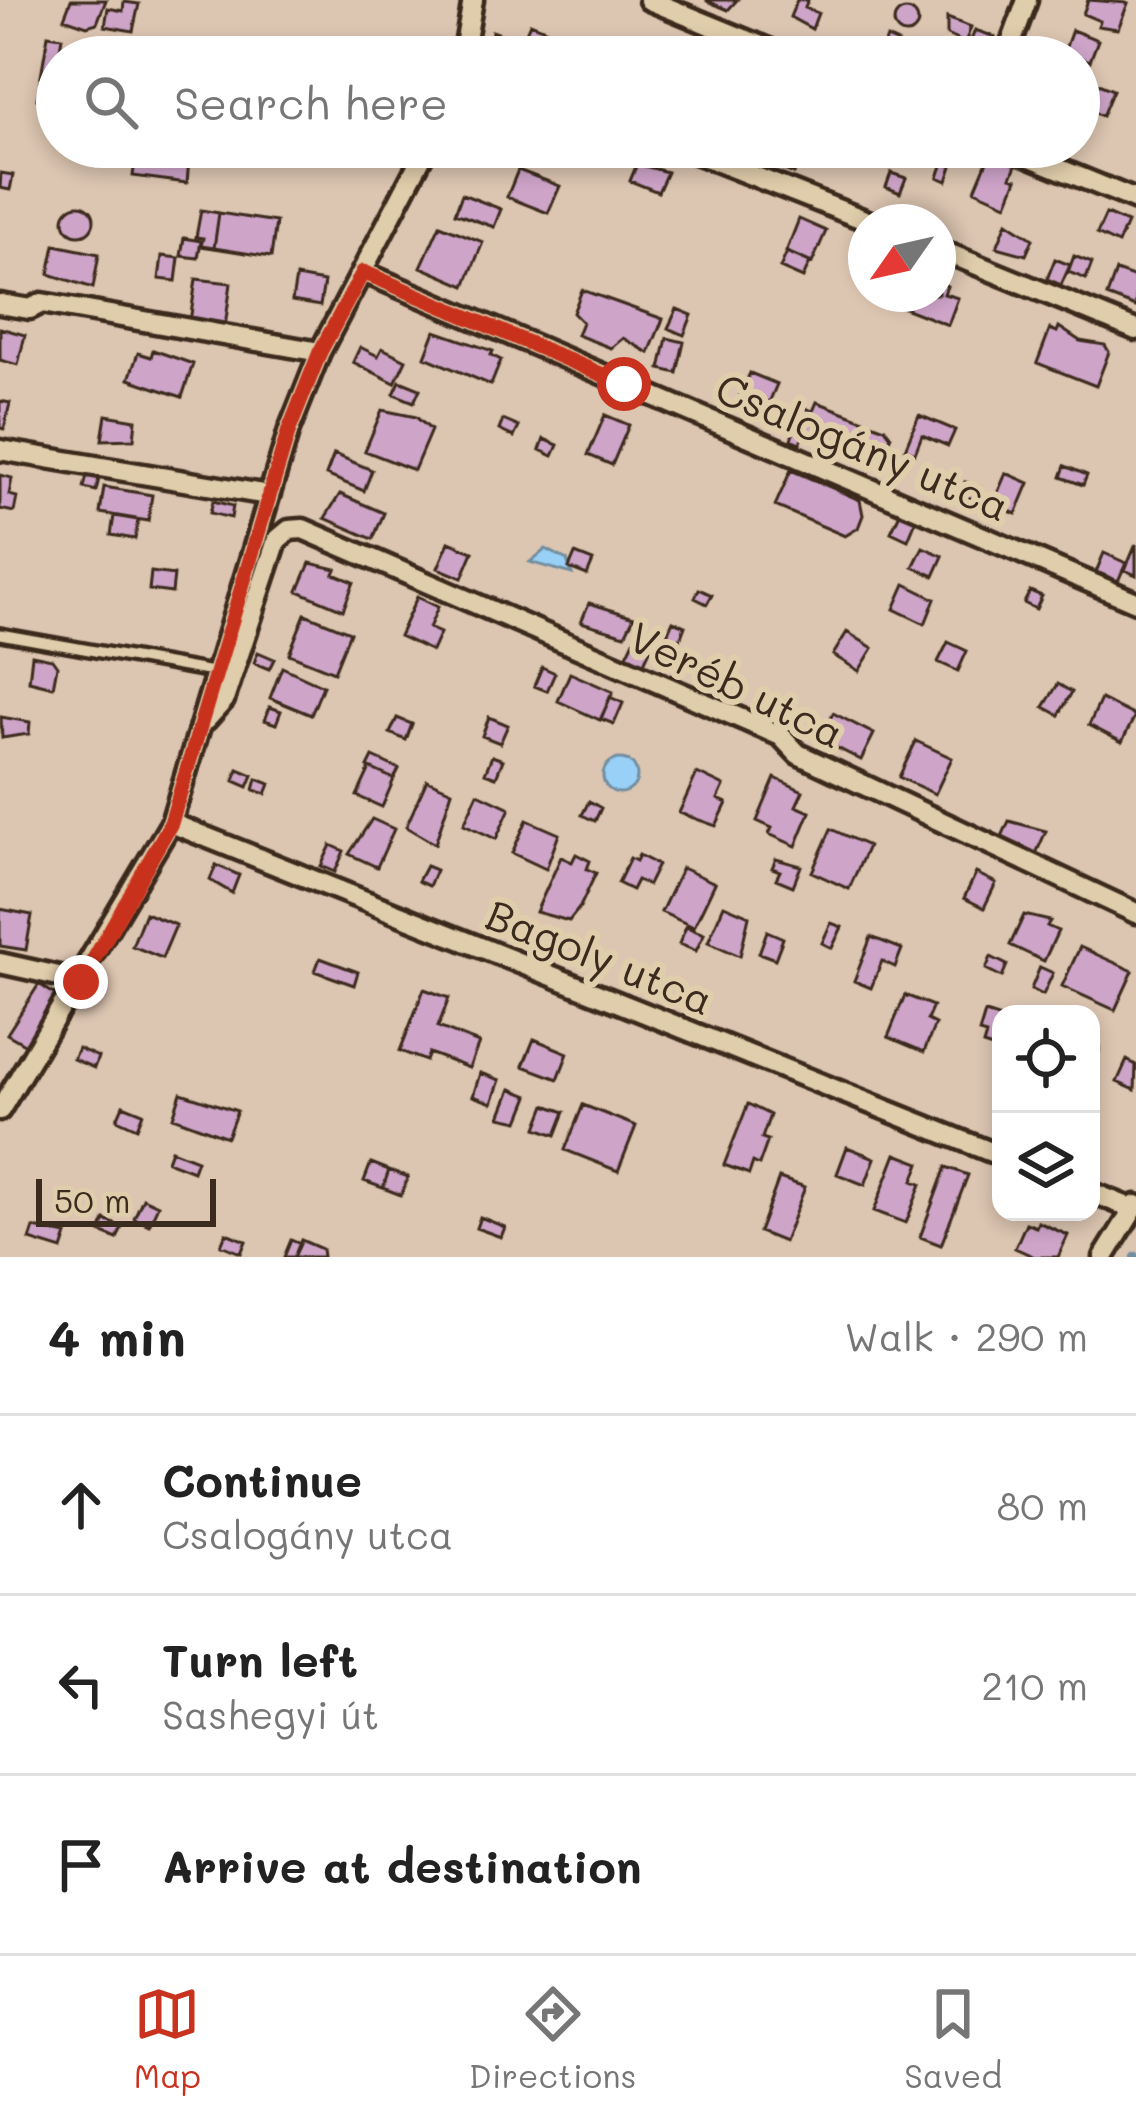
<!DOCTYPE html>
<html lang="en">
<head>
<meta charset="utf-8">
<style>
	:root { --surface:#fff; --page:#f2f2f2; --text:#222; --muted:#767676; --line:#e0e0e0; --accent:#c8321e }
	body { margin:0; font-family:Mali,sans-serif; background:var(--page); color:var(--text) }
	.controls { position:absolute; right:36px; bottom:36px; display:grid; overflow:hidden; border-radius:24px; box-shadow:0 6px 18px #0003 }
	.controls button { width:108px; height:108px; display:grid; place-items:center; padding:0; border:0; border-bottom:3px solid var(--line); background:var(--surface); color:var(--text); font:60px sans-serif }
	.compass { position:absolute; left:848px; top:204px; width:108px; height:108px; border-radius:50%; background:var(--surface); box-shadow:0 6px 18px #0003; rotate:236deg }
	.scale { position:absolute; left:36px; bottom:30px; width:180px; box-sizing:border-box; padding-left:12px; border:6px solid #3b2a1e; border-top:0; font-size:33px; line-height:42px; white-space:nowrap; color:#3b2a1e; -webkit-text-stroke:9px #e0cdab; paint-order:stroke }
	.stop { position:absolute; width:36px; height:36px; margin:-27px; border:9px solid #c8321e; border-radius:50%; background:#fff }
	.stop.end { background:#c8321e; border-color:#fff; box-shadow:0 3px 12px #0008 }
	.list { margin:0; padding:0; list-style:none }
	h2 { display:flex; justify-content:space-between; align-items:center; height:156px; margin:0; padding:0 48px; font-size:51px }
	h2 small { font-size:39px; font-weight:400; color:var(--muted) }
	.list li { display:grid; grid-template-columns:78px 1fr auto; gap:36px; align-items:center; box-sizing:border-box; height:180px; padding:0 48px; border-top:3px solid var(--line) }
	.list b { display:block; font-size:45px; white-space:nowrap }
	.list p { margin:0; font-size:39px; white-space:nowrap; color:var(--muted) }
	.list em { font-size:39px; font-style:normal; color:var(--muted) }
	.icon { flex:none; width:66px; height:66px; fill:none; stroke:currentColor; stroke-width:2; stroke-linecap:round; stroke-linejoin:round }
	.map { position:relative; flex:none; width:1136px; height:1257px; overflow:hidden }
	.search { position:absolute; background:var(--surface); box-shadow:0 6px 18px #0003; left:36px; right:36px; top:36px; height:132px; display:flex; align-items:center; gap:30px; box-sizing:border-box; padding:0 42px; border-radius:66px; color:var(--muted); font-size:45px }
	.sheet { height:696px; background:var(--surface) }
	nav { display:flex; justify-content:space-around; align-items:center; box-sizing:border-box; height:168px; border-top:3px solid var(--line); background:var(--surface); font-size:33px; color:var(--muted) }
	nav a { display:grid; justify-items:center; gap:6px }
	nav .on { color:var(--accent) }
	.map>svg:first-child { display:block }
	.water { fill:#98d0f7; stroke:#738ea0; stroke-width:3 }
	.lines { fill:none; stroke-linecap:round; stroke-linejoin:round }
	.stream { stroke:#738ea0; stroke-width:8 }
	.building { fill:#cea4c9; stroke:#3b2a1e; stroke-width:3 }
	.lane-casing { stroke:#3b2a1e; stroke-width:18 }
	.street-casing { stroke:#3b2a1e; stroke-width:27 }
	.lane { stroke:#e0cdab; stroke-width:9 }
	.street { stroke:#e0cdab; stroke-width:18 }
	.route { stroke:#c8321e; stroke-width:15 }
	.labels { text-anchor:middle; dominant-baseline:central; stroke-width:12; stroke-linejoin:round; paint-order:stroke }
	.street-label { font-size:42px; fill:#3b2a1e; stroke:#e0cdab }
</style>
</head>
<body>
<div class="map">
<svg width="1136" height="1257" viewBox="0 0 1136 1257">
	<rect width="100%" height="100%" fill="#dcc5b1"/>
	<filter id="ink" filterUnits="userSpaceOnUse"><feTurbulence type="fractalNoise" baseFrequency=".00833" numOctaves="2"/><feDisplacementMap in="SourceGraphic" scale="24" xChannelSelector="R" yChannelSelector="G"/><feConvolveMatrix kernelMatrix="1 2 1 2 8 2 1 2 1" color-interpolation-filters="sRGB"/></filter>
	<g filter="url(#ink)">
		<!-- water -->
		<path class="water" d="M 546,549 L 567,560 L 572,574 L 530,562 Z
			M603 776a17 17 0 1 1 34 0a17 17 0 1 1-34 0Z"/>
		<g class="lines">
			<!-- stream -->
			<path class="stream" d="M 1135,1257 L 1136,1256"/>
		</g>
		<!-- building -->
		<path class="building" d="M 71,0 L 106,0 L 97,23 L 87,26 L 64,18 Z
			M 737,0 L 728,10 L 707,1 L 707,0 Z
			M 797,0 L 808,0 L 805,8 L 818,13 L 812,29 L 790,17 Z
			M 1088,0 L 1128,3 L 1118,29 L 1098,26 L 1100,21 L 1083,14 Z
			M 124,2 L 139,4 L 133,31 L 105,26 L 108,8 L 123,11 Z
			M894 22a12 12 0 1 1 24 0a12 12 0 1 1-24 0Z
			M 947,18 L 971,27 L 965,43 L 947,35 Z
			M 530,23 L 577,42 L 593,52 L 591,57 L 516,55 Z
			M 975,30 L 995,37 L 989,53 L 969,46 Z
			M 1072,30 L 1098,40 L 1090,61 L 1064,52 Z
			M 492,31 L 512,38 L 505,57 L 488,53 Z
			M 48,35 L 62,37 L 60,49 L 84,54 L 57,57 L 55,103 L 37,99 Z
			M 580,35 L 601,43 L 595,57 L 575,45 Z
			M 826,38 L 837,41 L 833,53 L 822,49 Z
			M 887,38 L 898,43 L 893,57 L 880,57 Z
			M 920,48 L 944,57 L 896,57 L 899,49 L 917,55 Z
			M 1079,76 L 1113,90 L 1102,116 L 1079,106 Z
			M 137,147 L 190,147 L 187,183 L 133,176 Z
			M 772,147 L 787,147 L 785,152 L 800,158 L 794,174 L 766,163 Z
			M 990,154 L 1016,165 L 1011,177 L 1017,179 L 1007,204 L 975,190 Z
			M 943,163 L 952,166 L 947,181 L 938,177 Z
			M 637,164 L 667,172 L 658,192 L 630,181 Z
			M 518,170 L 560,186 L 548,213 L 507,197 Z
			M 1,173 L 13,175 L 10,190 L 0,188 Z
			M 891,173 L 906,178 L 900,193 L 886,187 Z
			M 462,194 L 501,209 L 494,227 L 455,213 Z
			M64 220a15 15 0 1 1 30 0a15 15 0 1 1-30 0Z
			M 201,210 L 219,213 L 214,248 L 201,246 L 203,238 L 196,237 Z
			M 219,213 L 276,222 L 271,257 L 214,248 Z
			M 1106,214 L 1127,223 L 1118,244 L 1097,234 Z
			M 799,219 L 826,231 L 812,263 L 786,252 Z
			M 1007,222 L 1033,239 L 1026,255 L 997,247 Z
			M 440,225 L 483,242 L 465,286 L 421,267 Z
			M 184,238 L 201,241 L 198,258 L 181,256 Z
			M 55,245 L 99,254 L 93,288 L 49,274 Z
			M 787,252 L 810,262 L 803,278 L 780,268 Z
			M 162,256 L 179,258 L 176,281 L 159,279 Z
			M 1074,256 L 1092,263 L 1086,279 L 1068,272 Z
			M 1055,259 L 1070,265 L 1061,285 L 1047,279 Z
			M 1116,271 L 1136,278 L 1136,307 L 1107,296 Z
			M 296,277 L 324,282 L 320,306 L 292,301 Z
			M 196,279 L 231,283 L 225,327 L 190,322 Z
			M 938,280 L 947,286 L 944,294 L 958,298 L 948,325 L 884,300 L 886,294 L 938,294 Z
			M 582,290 L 663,319 L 649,353 L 623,338 L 611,348 L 577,335 L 582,322 L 573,313 Z
			M 677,309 L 692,315 L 684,335 L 668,328 Z
			M 1059,327 L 1080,341 L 1105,345 L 1109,352 L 1096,386 L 1037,363 L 1050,329 L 1057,332 Z
			M 0,328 L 25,335 L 18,365 L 0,360 Z
			M 435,331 L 493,351 L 491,355 L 501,360 L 491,385 L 425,357 Z
			M 667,338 L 684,342 L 677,373 L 660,369 Z
			M 360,347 L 378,356 L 382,348 L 406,360 L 395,383 L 353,362 Z
			M 153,350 L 193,364 L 182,397 L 129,379 L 138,353 L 151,357 Z
			M 750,373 L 777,384 L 767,407 L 740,395 Z
			M 400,381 L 420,389 L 414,402 L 394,394 Z
			M 0,401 L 10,403 L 4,429 L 0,428 Z
			M 817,402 L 885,428 L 891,436 L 877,466 L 804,432 Z
			M 804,407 L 812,411 L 800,443 L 791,439 Z
			M 382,410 L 416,417 L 431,430 L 414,470 L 365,451 Z
			M 106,415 L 136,420 L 134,439 L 102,440 Z
			M 605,415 L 629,425 L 612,465 L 588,455 Z
			M 919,415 L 955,430 L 948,446 L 922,435 L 915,453 L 905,449 Z
			M 503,420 L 519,427 L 514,437 L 499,430 Z
			M 544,439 L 558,445 L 553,456 L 540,450 Z
			M 334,454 L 372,470 L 364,491 L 326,475 Z
			M 1065,466 L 1087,475 L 1083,485 L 1061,477 Z
			M 791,470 L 860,500 L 863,515 L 858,528 L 845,536 L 775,506 Z
			M 88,471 L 100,474 L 96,491 L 84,488 Z
			M 1006,473 L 1029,483 L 1016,514 L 993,504 Z
			M 0,475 L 12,478 L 9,495 L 17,497 L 14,512 L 0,509 Z
			M 965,482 L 980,487 L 976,500 L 960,495 Z
			M 104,487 L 152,495 L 148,521 L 100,513 Z
			M 340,494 L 384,513 L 373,539 L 325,518 Z
			M 213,501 L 233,506 L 231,518 L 210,513 Z
			M 901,511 L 917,518 L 908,540 L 891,532 Z
			M 114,516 L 138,520 L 135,539 L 111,535 Z
			M 449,542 L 473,552 L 462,578 L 438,568 Z
			M 1136,544 L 1136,575 L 1125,570 Z
			M 923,547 L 943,556 L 934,576 L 913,567 Z
			M 1104,553 L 1126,563 L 1118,581 L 1096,572 Z
			M 575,554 L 593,561 L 587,575 L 569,568 Z
			M 310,563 L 336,569 L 334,574 L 354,582 L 343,610 L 298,591 Z
			M 151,572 L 174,575 L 172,593 L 149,590 Z
			M 905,584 L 935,599 L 925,624 L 894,609 Z
			M 699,589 L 712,595 L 707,604 L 695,598 Z
			M 1030,591 L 1042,596 L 1036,609 L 1024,603 Z
			M 417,597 L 438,607 L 429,628 L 440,633 L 432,651 L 399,636 Z
			M 589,603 L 634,617 L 625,635 L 581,622 Z
			M 305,614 L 350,632 L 334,672 L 289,654 Z
			M 673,621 L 685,626 L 679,642 L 666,637 Z
			M 639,630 L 656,637 L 644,663 L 627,655 Z
			M 847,632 L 873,648 L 859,671 L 833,655 Z
			M 948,642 L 967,651 L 958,671 L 938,662 Z
			M 258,652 L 274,659 L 269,669 L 254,663 Z
			M 32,655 L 52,659 L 57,666 L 53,687 L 29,681 Z
			M 282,667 L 323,686 L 311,715 L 270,698 Z
			M 542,667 L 555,673 L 547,691 L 534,686 Z
			M 570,673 L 613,692 L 600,720 L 558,701 Z
			M 1058,684 L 1072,692 L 1059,715 L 1044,707 Z
			M 610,697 L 623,703 L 614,724 L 601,719 Z
			M 1101,699 L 1135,716 L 1122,742 L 1089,725 Z
			M 270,707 L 281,711 L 276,724 L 265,720 Z
			M 833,713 L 874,734 L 861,760 L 820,739 Z
			M 1,717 L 30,722 L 29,734 L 2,738 Z
			M 489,717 L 508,725 L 500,743 L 482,736 Z
			M 397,718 L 412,724 L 406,740 L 390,733 Z
			M 916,741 L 952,758 L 935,794 L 899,777 Z
			M 492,756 L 503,760 L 496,777 L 485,773 Z
			M 373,757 L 399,769 L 394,779 L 368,767 Z
			M 370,768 L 394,779 L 382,807 L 357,796 Z
			M 238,769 L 253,775 L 248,787 L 234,781 Z
			M 697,773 L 724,786 L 718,799 L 727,803 L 716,826 L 679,813 Z
			M 775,778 L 803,791 L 796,806 L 810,812 L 796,846 L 769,834 L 772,828 L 757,821 Z
			M 257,779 L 270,784 L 266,794 L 254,790 Z
			M 427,780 L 452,791 L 435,844 L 406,827 Z
			M 478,793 L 510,808 L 496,839 L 464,824 Z
			M 589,801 L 601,808 L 595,821 L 582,815 Z
			M 372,819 L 394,829 L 377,867 L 349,854 Z
			M 527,820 L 559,834 L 546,869 L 512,853 Z
			M 1009,821 L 1046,831 L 1035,856 L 1000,841 Z
			M 831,829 L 868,846 L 849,889 L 812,872 Z
			M 331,845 L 344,851 L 335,872 L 321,866 Z
			M 576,854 L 590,861 L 587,869 L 596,873 L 580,907 L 569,921 L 536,912 L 561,857 L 572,862 Z
			M 639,855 L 658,865 L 648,885 L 637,880 L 632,890 L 618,883 L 630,858 L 636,861 Z
			M 776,859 L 801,866 L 793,886 L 776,879 L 780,871 L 772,868 Z
			M 216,865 L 239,875 L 232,893 L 210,880 Z
			M 426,866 L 436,870 L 429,886 L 418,881 Z
			M 682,868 L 715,883 L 694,927 L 661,912 Z
			M 976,873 L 996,883 L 984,908 L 964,898 Z
			M 724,905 L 749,916 L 740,956 L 708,942 Z
			M 0,909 L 32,915 L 26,950 L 0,946 Z
			M 145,913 L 176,925 L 162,958 L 132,946 Z
			M 1024,915 L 1050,921 L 1047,926 L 1058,931 L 1044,961 L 1010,945 Z
			M 831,923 L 842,927 L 832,948 L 822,943 Z
			M 686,927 L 704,934 L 696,951 L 679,944 Z
			M 767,931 L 783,938 L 775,959 L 759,953 Z
			M 871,937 L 902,949 L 895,967 L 882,961 L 871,988 L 854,981 Z
			M 1080,947 L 1133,971 L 1115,1010 L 1062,986 Z
			M 991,957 L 1007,965 L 1002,977 L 986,969 Z
			M 320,958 L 358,972 L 354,985 L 315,971 Z
			M 1040,967 L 1053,973 L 1043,995 L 1031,989 Z
			M 39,984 L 57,996 L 26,1045 L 7,1034 Z
			M 424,989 L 449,998 L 438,1027 L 479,1043 L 469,1068 L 429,1053 L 426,1061 L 400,1051 Z
			M 905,995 L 933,1006 L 927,1020 L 935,1024 L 924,1052 L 888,1037 Z
			M 985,1013 L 1001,1018 L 1001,1051 L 983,1045 L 986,1035 L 979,1033 Z
			M 534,1039 L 568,1053 L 558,1079 L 523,1066 Z
			M 1091,1045 L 1100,1047 L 1091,1091 Z
			M 78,1048 L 98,1057 L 94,1068 L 73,1059 Z
			M 1127,1060 L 1136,1065 L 1135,1090 L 1117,1082 Z
			M 480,1073 L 500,1080 L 492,1103 L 473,1096 Z
			M 511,1089 L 529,1096 L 519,1121 L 500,1117 Z
			M 181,1093 L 237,1111 L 227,1137 L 173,1117 Z
			M 748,1104 L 770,1115 L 762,1138 L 768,1140 L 759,1165 L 753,1162 L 749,1174 L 724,1165 Z
			M 123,1105 L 143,1113 L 137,1128 L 117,1119 Z
			M 546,1105 L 565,1112 L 556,1135 L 537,1128 Z
			M 583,1105 L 636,1126 L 618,1171 L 565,1150 Z
			M 847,1147 L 875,1158 L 865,1185 L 837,1174 Z
			M 171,1150 L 197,1160 L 193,1171 L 167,1161 Z
			M 896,1154 L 920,1163 L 913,1181 L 921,1184 L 906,1223 L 874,1211 Z
			M 371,1163 L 389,1170 L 383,1188 L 364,1181 Z
			M 946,1167 L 968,1175 L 941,1245 L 920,1237 Z
			M 389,1170 L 408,1177 L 401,1195 L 383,1188 Z
			M 779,1178 L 805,1187 L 784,1242 L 759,1232 Z
			M 143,1198 L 158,1205 L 149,1225 L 134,1218 Z
			M 480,1217 L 505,1227 L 501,1237 L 476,1228 Z
			M 105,1220 L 122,1227 L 117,1239 L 100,1232 Z
			M 1038,1222 L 1068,1235 L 1058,1257 L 1035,1257 L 1015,1248 L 1026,1223 L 1036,1227 Z
			M 34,1228 L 67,1235 L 62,1250 L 30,1240 Z
			M 226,1233 L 246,1241 L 241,1253 L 221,1245 Z
			M 291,1240 L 300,1244 L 294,1257 L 284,1257 Z
			M 301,1240 L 322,1249 L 323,1257 L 294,1257 Z"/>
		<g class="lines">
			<defs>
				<path id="lane" d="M 0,634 L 218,673"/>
				<path id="street" d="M 649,0 L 788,57
					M 463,57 L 473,0
					M 1006,57 L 1027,0
					M 680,147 L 870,222
					M 1006,147 L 1136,200
					M 938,249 L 1136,330
					M 363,272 L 1136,602
					M 0,304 L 30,309 L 42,303 L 320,352
					M 0,450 L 268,495
					M 206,720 L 224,700 L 277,540 L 289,530 L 303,529 L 781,736 L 798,754 L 1136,913
					M 171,823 L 1001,1156
					M 0,963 L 81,981
					M 0,1110 L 171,823 L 289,430 L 320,352 L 427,147
					M 1091,1192 L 1133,1209
					M 1104,1257 L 1136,1205"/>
			</defs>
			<!-- lane casing -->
			<use href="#lane" class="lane-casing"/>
			<!-- street casing -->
			<use href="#street" class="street-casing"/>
			<!-- lane -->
			<use href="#lane" class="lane"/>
			<!-- street -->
			<use href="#street" class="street"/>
		</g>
	</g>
	<g class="lines" filter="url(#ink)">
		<!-- route -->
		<path class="route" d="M 81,982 L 171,823 L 289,430 L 320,352 L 363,272 L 624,384"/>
	</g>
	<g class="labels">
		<!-- street labels -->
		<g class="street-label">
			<text transform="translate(863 446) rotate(23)">Csalogány utca</text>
			<text transform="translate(737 684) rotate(26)">Veréb utca</text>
			<text transform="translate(600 956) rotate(22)">Bagoly utca</text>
		</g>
	</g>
</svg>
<div class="controls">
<button><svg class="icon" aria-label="locate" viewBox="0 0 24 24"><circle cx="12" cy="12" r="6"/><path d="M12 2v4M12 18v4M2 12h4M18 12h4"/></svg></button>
<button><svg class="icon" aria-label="layers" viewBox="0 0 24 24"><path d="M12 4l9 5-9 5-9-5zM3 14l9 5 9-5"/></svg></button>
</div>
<svg class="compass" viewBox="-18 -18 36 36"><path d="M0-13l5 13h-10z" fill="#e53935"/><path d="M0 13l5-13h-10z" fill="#767676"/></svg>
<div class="scale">50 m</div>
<div class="stop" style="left:624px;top:384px"></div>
<div class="stop end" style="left:81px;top:982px"></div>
<div class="search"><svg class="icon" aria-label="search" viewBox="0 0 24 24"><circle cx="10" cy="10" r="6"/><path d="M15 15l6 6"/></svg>Search here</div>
</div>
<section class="sheet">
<h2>4 min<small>Walk · 290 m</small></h2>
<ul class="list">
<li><svg class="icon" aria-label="ahead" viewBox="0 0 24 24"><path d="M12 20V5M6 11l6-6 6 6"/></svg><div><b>Continue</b><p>Csalogány utca</p></div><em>80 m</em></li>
<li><svg class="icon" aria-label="left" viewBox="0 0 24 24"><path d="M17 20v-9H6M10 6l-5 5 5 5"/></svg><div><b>Turn left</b><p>Sashegyi út</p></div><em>210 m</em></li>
<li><svg class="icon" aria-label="arrive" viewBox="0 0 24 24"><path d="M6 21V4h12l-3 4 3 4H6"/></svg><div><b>Arrive at destination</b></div></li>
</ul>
</section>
<nav>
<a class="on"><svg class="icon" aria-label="map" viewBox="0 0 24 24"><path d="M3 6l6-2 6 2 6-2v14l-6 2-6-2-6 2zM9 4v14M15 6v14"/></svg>Map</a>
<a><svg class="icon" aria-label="directions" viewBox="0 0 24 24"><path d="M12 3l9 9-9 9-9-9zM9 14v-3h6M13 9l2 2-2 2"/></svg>Directions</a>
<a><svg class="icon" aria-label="saved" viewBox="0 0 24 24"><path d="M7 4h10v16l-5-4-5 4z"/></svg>Saved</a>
</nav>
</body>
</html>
